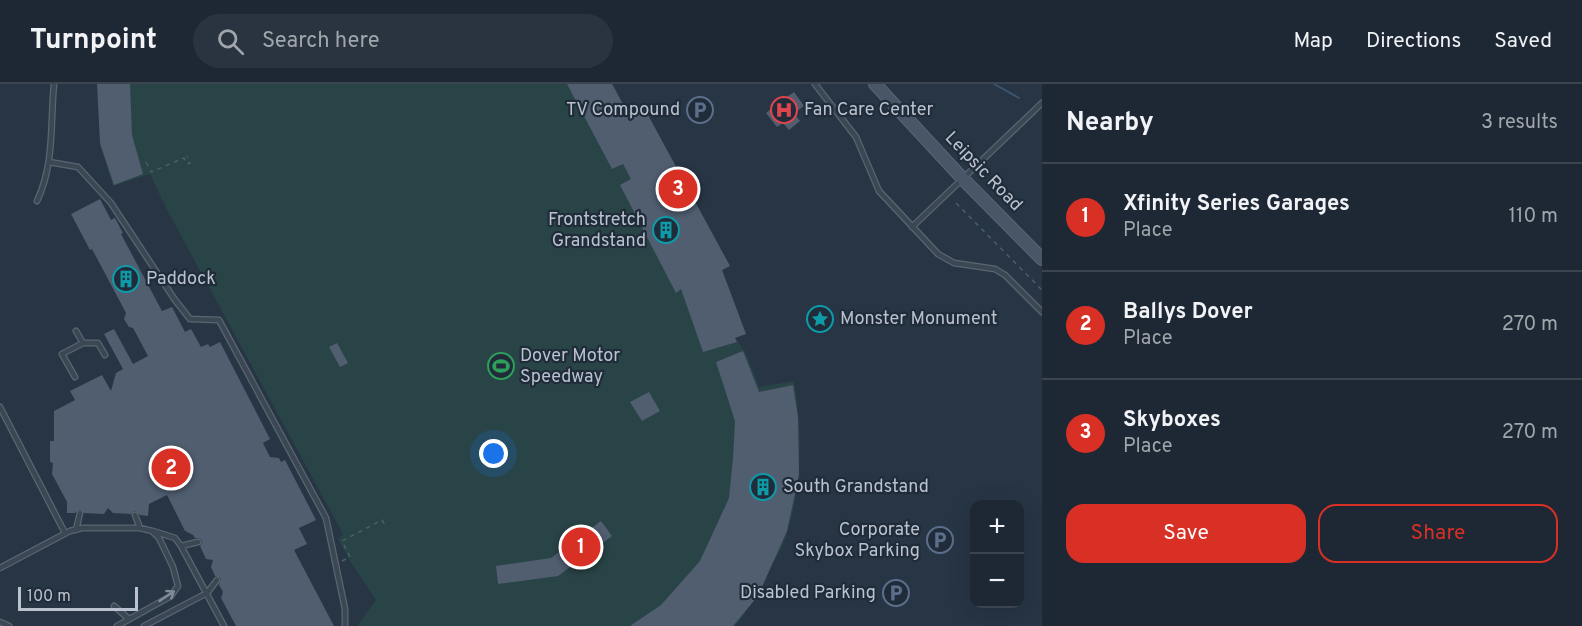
<!DOCTYPE html>
<html lang="en">
<head>
<meta charset="utf-8">
<style>
	:root { --surface:#1d2834; --page:#2a3440; --text:#f1f3f6; --muted:#a0a6ac; --line:#3b444f; --accent:#d93025 }
	body { margin:0; font-family:Overpass,sans-serif; background:var(--page); color:var(--text) }
	.controls { position:absolute; right:18px; bottom:18px; display:grid; overflow:hidden; border-radius:12px; box-shadow:0 6px 24px #0002 }
	.controls button { width:54px; height:54px; display:grid; place-items:center; padding:0; border:0; border-bottom:2px solid var(--line); background:var(--surface); color:var(--text); font:30px sans-serif }
	.scale { position:absolute; left:18px; bottom:15px; width:120px; box-sizing:border-box; padding-left:6px; border:3px solid #b9c2ce; border-top:0; font-size:16px; line-height:21px; white-space:nowrap; color:#b9c2ce; -webkit-text-stroke:4px #202c3a; paint-order:stroke }
	.you { position:absolute; left:494px; top:370px; width:21px; height:21px; margin:-15px; border:4px solid #fff; border-radius:50%; background:#1a73e8; box-shadow:0 0 0 9px #1a73e833 }
	.badge { display:grid; place-items:center; width:39px; height:39px; border-radius:50%; background:var(--accent); color:#fff; font-size:20px; font-weight:700 }
	.pin { position:absolute; translate:-50% -50%; border:3px solid #fff; box-shadow:0 2px 6px #0006 }
	.list { margin:0; padding:0; list-style:none }
	h2 { display:flex; justify-content:space-between; align-items:center; height:78px; margin:0; padding:0 24px; font-size:26px }
	h2 small { font-size:20px; font-weight:400; color:var(--muted) }
	.list li { display:grid; grid-template-columns:39px 1fr auto; gap:18px; align-items:center; box-sizing:border-box; height:108px; padding:0 24px; border-top:2px solid var(--line) }
	.list b { display:block; font-size:22px; white-space:nowrap }
	.list p { margin:0; font-size:20px; white-space:nowrap; color:var(--muted) }
	.list em { font-size:20px; font-style:normal; color:var(--muted) }
	.actions { display:flex; gap:12px; padding:18px 24px }
	.actions a { flex:1; padding:14px 0; border:2px solid var(--accent); border-radius:18px; text-align:center; font-size:21px; color:var(--accent) }
	.actions .main { background:var(--accent); color:#fff }
	.icon { flex:none; width:33px; height:33px; fill:none; stroke:currentColor; stroke-width:2; stroke-linecap:round; stroke-linejoin:round }
	.map { position:relative; flex:none; width:1042px; height:542px; overflow:hidden }
	header { display:flex; align-items:center; gap:36px; box-sizing:border-box; height:84px; padding:0 30px; background:var(--surface); border-bottom:2px solid var(--line) }
	header strong { font-size:28px }
	nav { display:flex; gap:33px; margin-inline-start:auto; font-size:21px }
	.search { width:420px; height:54px; background:var(--page); display:flex; align-items:center; gap:15px; box-sizing:border-box; padding:0 21px; border-radius:33px; color:var(--muted); font-size:22px }
	main { display:flex }
	aside { flex:1; background:var(--surface) }
	.map>svg:first-child { display:block }
	.grass { fill:#294446 }
	.lines { fill:none; stroke-linecap:round; stroke-linejoin:round }
	.stream { stroke:#3d546e; stroke-width:2 }
	.building { fill:#505e70 }
	.lane-casing { stroke:#5a6572; stroke-width:7 }
	.secondary-casing { stroke:#5a6572; stroke-width:14 }
	.path { stroke:#476162; stroke-width:1.5; stroke-dasharray:4.5 4.5; stroke-linecap:butt }
	.lane { stroke:#3c4754; stroke-width:4.5 }
	.secondary { stroke:#495668; stroke-width:12 }
	.oneway { stroke:#818b97 }
	.labels { text-anchor:middle; dominant-baseline:central; stroke-width:4.5; stroke-linejoin:round; paint-order:stroke }
	.poi-label { font-size:18px; fill:#b9c2ce; stroke:#202c3a; text-anchor:start }
	.street-label { font-size:18px; fill:#b9c2ce; stroke:#202c3a }
</style>
</head>
<body>
<header>
<strong>Turnpoint</strong>
<div class="search"><svg class="icon" aria-label="search" viewBox="0 0 24 24"><circle cx="10" cy="10" r="6"/><path d="M15 15l6 6"/></svg>Search here</div>
<nav><a>Map</a><a>Directions</a><a>Saved</a></nav>
</header>
<main>
<div class="map">
<svg width="1042" height="542" viewBox="0 0 1042 542">
	<rect width="100%" height="100%" fill="#273545"/>
	<!-- grass -->
	<path class="grass" d="M 98,0 L 613,0 L 627,27 L 642,20 L 730,182 L 722,186 L 746,250 L 735,254 L 745,267 L 759,303 L 794,297 C 803,349 802,403 786,453 C 781,468 771,481 764,495 C 755,512 748,527 735,542 L 357,542 L 376,516 L 350,477 L 338,455 L 343,450 L 167,126 L 150,90 L 113,102 L 100,62 Z"/>
	<g class="lines">
		<!-- stream -->
		<path class="stream" d="M 994,0 L 1019,14"/>
	</g>
	<!-- building -->
	<path class="building" d="M 97,0 L 130,0 L 132,51 L 143,90 L 114,101 L 100,59 Z
		M 567,0 L 612,0 L 627,28 L 642,20 L 730,182 L 722,186 L 746,250 L 735,254 L 737,258 L 703,268 L 681,205 L 676,209 L 620,101 L 631,95 L 623,80 L 612,85 Z
		M 794,8 L 804,22 L 794,29 L 800,37 L 789,46 L 783,39 L 777,43 L 766,29 L 772,24 L 771,22 L 778,16 L 780,18 Z
		M 100,115 L 111,136 L 115,134 L 123,149 L 121,150 L 162,227 L 172,223 L 185,248 L 191,245 L 201,263 L 208,260 L 210,263 L 220,258 L 270,355 L 263,359 L 270,373 L 279,374 L 281,378 L 285,376 L 316,436 L 299,444 L 307,460 L 294,466 L 334,542 L 236,542 L 221,514 L 223,508 L 219,501 L 221,494 L 215,492 L 211,483 L 213,476 L 206,475 L 200,462 L 202,459 L 201,455 L 195,454 L 193,451 L 185,447 L 167,411 L 149,420 L 148,432 L 140,431 L 135,427 L 131,430 L 113,429 L 108,424 L 104,430 L 84,429 L 80,425 L 75,429 L 67,429 L 67,418 L 52,390 L 53,379 L 50,378 L 50,357 L 54,357 L 54,327 L 75,316 L 70,307 L 102,291 L 111,307 L 116,289 L 123,285 L 104,250 L 114,245 L 133,280 L 148,272 L 133,244 L 129,243 L 124,235 L 126,229 L 92,165 L 90,166 L 71,130 Z
		M 337,259 L 348,279 L 340,283 L 329,263 Z
		M 743,267 L 759,308 L 793,301 L 798,333 L 799,391 L 787,447 L 758,512 L 733,542 L 630,542 L 661,521 L 700,477 L 729,414 L 733,374 L 735,337 L 716,278 Z
		M 649,308 L 660,327 L 642,337 L 630,318 Z
		M 601,437 L 612,452 L 558,492 L 498,500 L 496,482 L 551,474 Z"/>
	<g class="lines">
		<defs>
			<path id="lane" d="M 815,0 L 856,53 L 879,107 L 938,170 L 954,179 L 995,185 L 1005,191 L 1042,228
				M 49,78 L 78,83 L 111,119 L 175,216 L 190,235 L 219,236 L 326,434 L 345,525 L 345,542
				M 37,117 C 55,79 50,40 54,0
				M 912,143 L 1042,19
				M 83,259 L 98,259 L 105,271
				M 75,293 L 62,270 L 83,259 L 76,247
				M 0,323 L 65,449
				M 135,431 L 140,444
				M 76,446 L 80,429
				M 153,447 L 175,454 L 181,462 L 224,542
				M 181,462 L 198,458
				M 0,484 L 70,447 L 82,444 L 140,444 L 152,447 L 159,454 L 173,483 L 178,502 L 171,512 L 117,542
				M 114,522 L 129,535
				M 0,538 L 9,542
				M 144,542 L 207,509 L 217,496"/>
			<path id="secondary" d="M 875,0 L 963,95 L 1042,175"/>
		</defs>
		<!-- lane casing -->
		<use href="#lane" class="lane-casing"/>
		<!-- secondary casing -->
		<use href="#secondary" class="secondary-casing"/>
		<!-- path -->
		<path class="path" d="M 146,78 L 151,88 L 184,74 L 187,80 L 190,79 L 187,72
			M 956,119 L 1042,206
			M 342,477 L 350,473 L 342,457 L 382,436 L 385,441"/>
		<!-- lane -->
		<use href="#lane" class="lane"/>
		<!-- secondary -->
		<use href="#secondary" class="secondary"/>
	</g>
	<!-- one-way arrows -->
	<defs><path id="oneway-shaft" d="M-6 0H5M1.5-3L5.5 0L1.5 3" fill="none" stroke-width="1.6" stroke-linecap="round" stroke-linejoin="round" transform="scale(1.5)"/></defs>
	<use class="oneway" href="#oneway-shaft" transform="translate(167 512) rotate(-34)"/>
	<!-- icons -->
	<defs>
		<symbol id="parking-ring" viewBox="-11 -11 22 22"><circle r="9.5" fill="#202c3a" stroke="#5c6f8a" stroke-width="1.5"/><path d="M-3.5-5.5H1a3.5 3.5 0 0 1 0 7H-1V5.5H-3.5ZM-1-3.4V-.6H.8a1.4 1.4 0 0 0 0-2.8Z" fill="#5c6f8a"/></symbol>
		<symbol id="hospital-ring" viewBox="-11 -11 22 22"><circle r="9.5" fill="#202c3a" stroke="#e0444e" stroke-width="1.5"/><path d="M-5-5h3v3.5h4V-5h3V5h-3V1.5h-4V5h-3Z" fill="#e0444e"/></symbol>
		<symbol id="building-ring" viewBox="-11 -11 22 22"><circle r="9.5" fill="#202c3a" stroke="#0f9aa8" stroke-width="1.5"/><path d="M-4-6H4V6H1V3H-1V6H-4ZM-2.5-4.3h1.7v1.8h-1.7ZM.8-4.3h1.7v1.8H.8ZM-2.5-1h1.7V.8h-1.7ZM.8-1h1.7V.8H.8Z" fill="#0f9aa8"/></symbol>
		<symbol id="sight-ring" viewBox="-11 -11 22 22"><circle r="9.5" fill="#202c3a" stroke="#0f9aa8" stroke-width="1.5"/><path d="M0-6L1.8-2.2L6-1.7L2.9 1.2L3.7 5.4L0 3.3L-3.7 5.4L-2.9 1.2L-6-1.7L-1.8-2.2Z" fill="#0f9aa8"/></symbol>
		<symbol id="stadium-ring" viewBox="-11 -11 22 22"><circle r="9.5" fill="#202c3a" stroke="#2e9e5b" stroke-width="1.5"/><path d="M0-5a6.5 5 0 1 0 0 10a6.5 5 0 1 0 0-10ZM-3.5-1.8h7v3.6h-7Z" fill="#2e9e5b"/></symbol>
	</defs>
	<g fill-rule="evenodd">
		<use href="#parking-ring" x="685" y="11" width="30" height="30"/>
		<use href="#hospital-ring" x="769" y="11" width="30" height="30"/>
		<use href="#building-ring" x="651" y="131" width="30" height="30"/>
		<use href="#building-ring" x="111" y="180" width="30" height="30"/>
		<use href="#sight-ring" x="805" y="220" width="30" height="30"/>
		<use href="#stadium-ring" x="486" y="267" width="30" height="30"/>
		<use href="#building-ring" x="748" y="388" width="30" height="30"/>
		<use href="#parking-ring" x="925" y="441" width="30" height="30"/>
		<use href="#parking-ring" x="881" y="494" width="30" height="30"/>
	</g>
	<g class="labels">
		<!-- poi labels -->
		<g class="poi-label">
			<text x="680" y="26" text-anchor="end">TV Compound</text>
			<text x="804" y="26">Fan Care Center</text>
			<text x="646" y="136" text-anchor="end">Frontstretch<tspan x="646" dy="21">Grandstand</tspan></text>
			<text x="146" y="195">Paddock</text>
			<text x="840" y="235">Monster Monument</text>
			<text x="520" y="272">Dover Motor<tspan x="520" dy="21">Speedway</tspan></text>
			<text x="783" y="403">South Grandstand</text>
			<text x="920" y="446" text-anchor="end">Corporate<tspan x="920" dy="21">Skybox Parking</tspan></text>
			<text x="876" y="509" text-anchor="end">Disabled Parking</text>
		</g>
		<!-- street labels -->
		<g class="street-label">
			<text transform="translate(983 88) rotate(46)">Leipsic Road</text>
		</g>
	</g>
</svg>
<div class="controls">
<button>+</button>
<button>−</button>
</div>
<div class="scale">100 m</div>
<div class="you"></div>
<div class="pin badge" style="left:581px;top:463px">1</div>
<div class="pin badge" style="left:171px;top:384px">2</div>
<div class="pin badge" style="left:678px;top:105px">3</div>
</div>
<aside>
<h2>Nearby<small>3 results</small></h2>
<ul class="list">
<li><span class="badge">1</span><div><b>Xfinity Series Garages</b><p>Place</p></div><em>110 m</em></li>
<li><span class="badge">2</span><div><b>Ballys Dover</b><p>Place</p></div><em>270 m</em></li>
<li><span class="badge">3</span><div><b>Skyboxes</b><p>Place</p></div><em>270 m</em></li>
</ul>
<div class="actions"><a class="main">Save</a><a>Share</a></div>
</aside>
</main>
</body>
</html>
